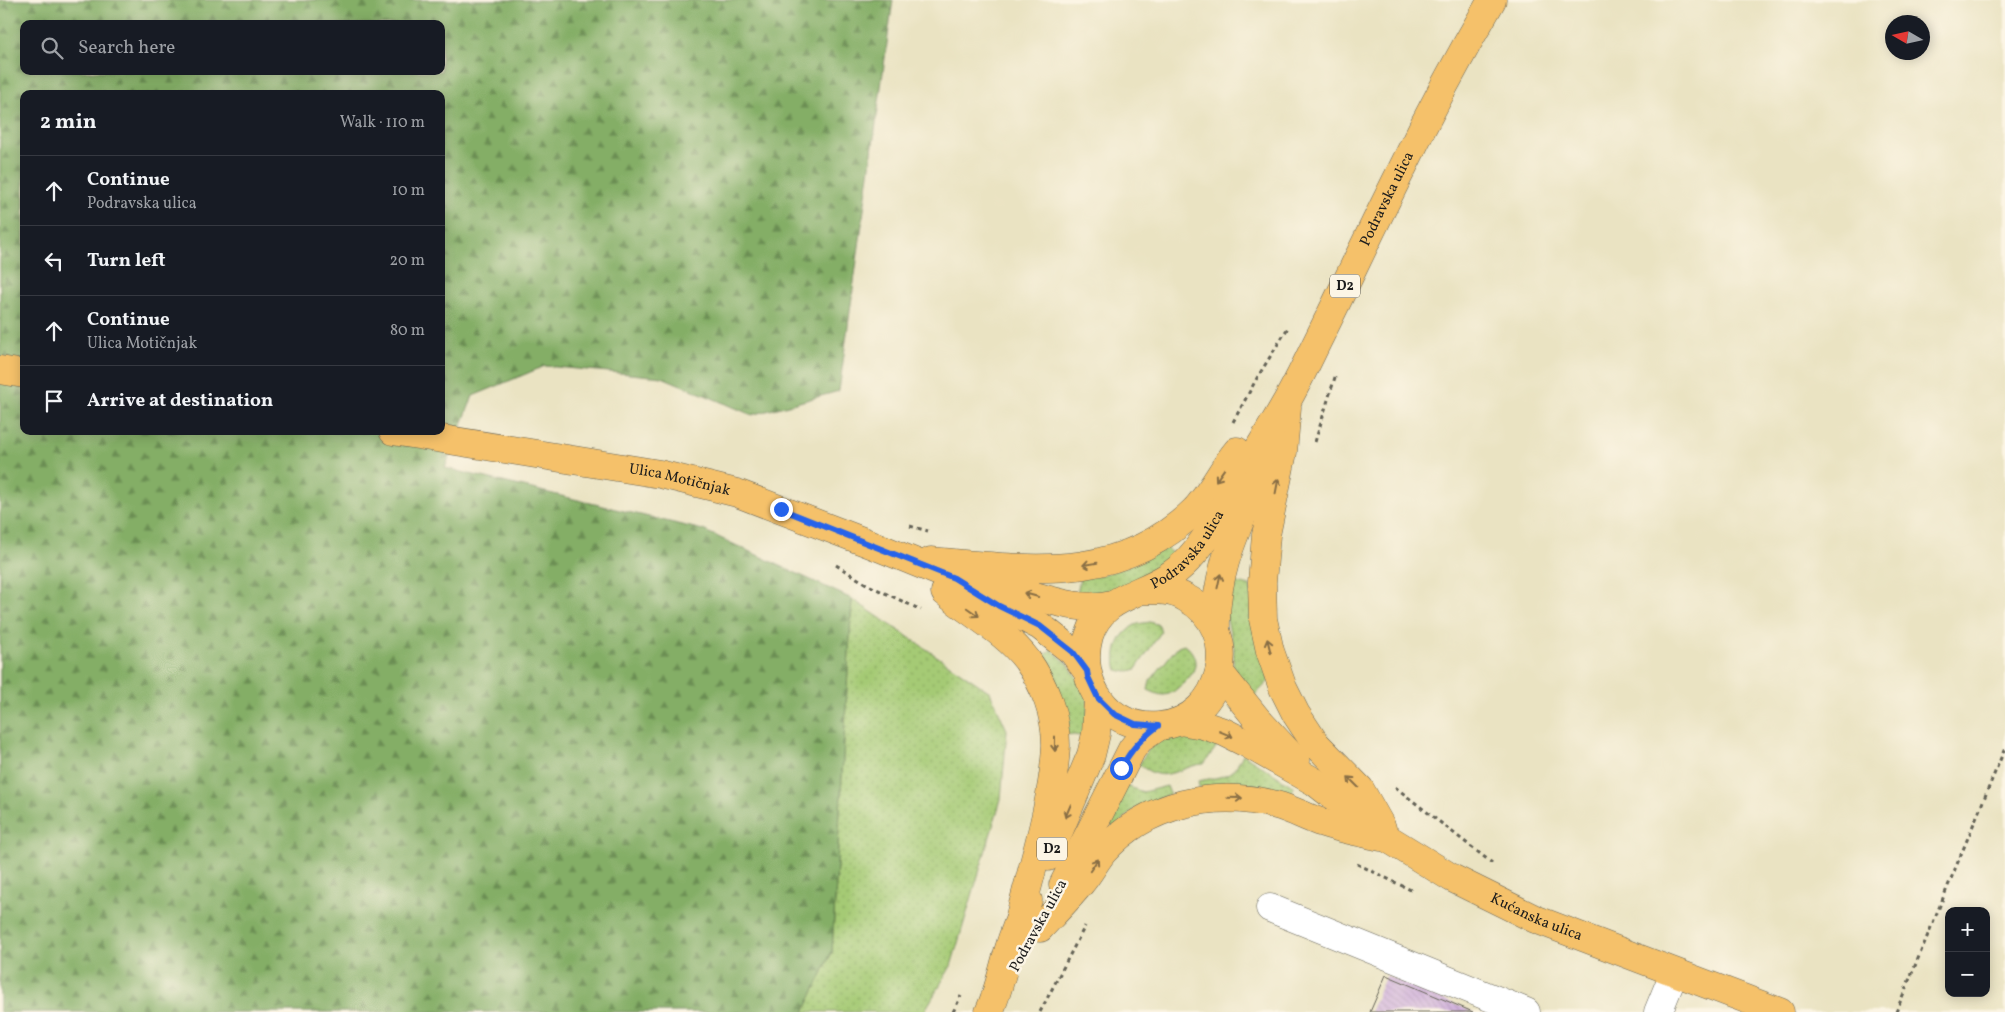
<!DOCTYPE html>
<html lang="en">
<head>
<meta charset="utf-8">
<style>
	:root { --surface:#171b24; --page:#242831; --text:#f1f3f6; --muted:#9ea1a6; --line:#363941 }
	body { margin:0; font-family:Vollkorn,serif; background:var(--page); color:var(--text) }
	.controls { position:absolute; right:15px; bottom:15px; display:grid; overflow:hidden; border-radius:10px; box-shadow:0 2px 12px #0003 }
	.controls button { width:45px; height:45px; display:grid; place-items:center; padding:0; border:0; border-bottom:1px solid var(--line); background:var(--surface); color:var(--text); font:25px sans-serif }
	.compass { position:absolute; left:1885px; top:15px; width:45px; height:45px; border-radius:50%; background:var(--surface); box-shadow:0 2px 12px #0003; rotate:279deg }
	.stop { position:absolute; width:15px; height:15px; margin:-11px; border:4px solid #2563eb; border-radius:50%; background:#fff }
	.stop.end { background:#2563eb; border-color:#fff; box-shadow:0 1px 5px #0008 }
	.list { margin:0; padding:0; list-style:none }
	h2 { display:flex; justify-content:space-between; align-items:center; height:65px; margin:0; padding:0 20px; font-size:21px }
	h2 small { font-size:16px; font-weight:400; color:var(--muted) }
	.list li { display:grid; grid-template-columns:32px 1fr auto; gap:15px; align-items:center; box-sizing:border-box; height:70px; padding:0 20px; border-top:1px solid var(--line) }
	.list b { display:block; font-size:19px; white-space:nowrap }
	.list p { margin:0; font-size:16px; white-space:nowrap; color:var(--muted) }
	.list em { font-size:16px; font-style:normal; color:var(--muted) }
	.icon { flex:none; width:28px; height:28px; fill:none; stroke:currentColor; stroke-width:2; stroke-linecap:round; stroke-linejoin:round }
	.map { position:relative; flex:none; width:2005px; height:1012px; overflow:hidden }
	.search { position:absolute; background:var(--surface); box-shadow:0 2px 12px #0003; left:20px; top:20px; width:425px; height:55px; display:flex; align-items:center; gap:12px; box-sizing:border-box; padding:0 18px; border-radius:10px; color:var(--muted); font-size:19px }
	.panel { position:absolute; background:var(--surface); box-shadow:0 2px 12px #0003; left:20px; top:90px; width:425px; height:345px; border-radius:10px }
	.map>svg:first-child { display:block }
	.grass { fill:url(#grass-dots); stroke:#607348 }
	.forest { fill:url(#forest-firs); stroke:#506541; fill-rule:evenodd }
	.building { fill:url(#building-back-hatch) }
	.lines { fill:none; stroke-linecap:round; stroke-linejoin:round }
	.minor-casing { stroke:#646256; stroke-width:29 }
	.major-casing { stroke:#646256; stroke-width:29 }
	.path { stroke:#646256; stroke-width:3; stroke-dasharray:4 4; stroke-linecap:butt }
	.minor { stroke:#fff; stroke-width:28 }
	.major { stroke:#f5c16b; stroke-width:28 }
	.oneway { stroke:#886e44 }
	.route { stroke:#2563eb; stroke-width:6 }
	.labels { text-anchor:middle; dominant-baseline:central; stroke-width:5; stroke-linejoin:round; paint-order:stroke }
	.shield { fill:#fcf5e5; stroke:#5f5d58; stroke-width:1 }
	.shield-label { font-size:14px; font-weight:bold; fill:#1c1c1c }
	.street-label { font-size:15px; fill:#1c1c1c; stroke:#fcf5e5 }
</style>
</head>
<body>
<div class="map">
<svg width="2005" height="1012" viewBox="0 0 2005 1012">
	<defs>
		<pattern id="grass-dots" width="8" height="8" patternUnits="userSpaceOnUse" patternTransform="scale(1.25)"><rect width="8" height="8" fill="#a5ca74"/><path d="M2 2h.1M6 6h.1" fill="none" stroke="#8dad64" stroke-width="1.8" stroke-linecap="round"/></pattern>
		<pattern id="forest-firs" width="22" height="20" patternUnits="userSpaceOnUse" patternTransform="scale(1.25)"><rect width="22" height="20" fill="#84ae66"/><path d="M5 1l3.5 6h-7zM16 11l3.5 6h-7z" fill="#6b8d53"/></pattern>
		<pattern id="building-back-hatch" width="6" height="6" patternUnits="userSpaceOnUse" patternTransform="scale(1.25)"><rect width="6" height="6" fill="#ceaddb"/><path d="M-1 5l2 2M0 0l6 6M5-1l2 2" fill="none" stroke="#b094bb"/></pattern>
	</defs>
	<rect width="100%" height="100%" fill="#fcf5e5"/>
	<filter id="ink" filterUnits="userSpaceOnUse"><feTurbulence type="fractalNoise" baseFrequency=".02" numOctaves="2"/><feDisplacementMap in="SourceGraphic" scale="10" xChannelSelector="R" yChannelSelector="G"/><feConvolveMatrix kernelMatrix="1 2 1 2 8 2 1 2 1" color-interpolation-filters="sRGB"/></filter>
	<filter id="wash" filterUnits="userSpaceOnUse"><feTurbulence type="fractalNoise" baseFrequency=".0096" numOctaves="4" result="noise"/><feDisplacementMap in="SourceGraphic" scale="20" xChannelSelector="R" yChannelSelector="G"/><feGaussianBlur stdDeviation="1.12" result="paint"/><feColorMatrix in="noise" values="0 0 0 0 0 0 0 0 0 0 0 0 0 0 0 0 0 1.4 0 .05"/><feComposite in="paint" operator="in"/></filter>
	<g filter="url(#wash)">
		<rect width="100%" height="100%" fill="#eae3c2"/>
		<!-- grass -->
		<path class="grass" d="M 1166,548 L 1175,556 L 1125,590 L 1077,595 L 1080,578 C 1111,576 1139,561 1166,548 Z
			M 1229,581 L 1250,586 L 1269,681 L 1254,696 L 1233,667 L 1234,648 L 1225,612 Z
			M 852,599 L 990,692 L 1007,730 L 1001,799 L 951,966 L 924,1012 L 804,1012 L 832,952 Z
			M 1150,622 L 1159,625 L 1161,632 L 1136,669 L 1127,672 L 1117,670 C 1112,654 1119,633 1135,625 C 1139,623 1146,623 1150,622 Z
			M 1184,644 C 1202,658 1196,674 1180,686 C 1176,690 1170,695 1163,695 C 1158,695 1153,692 1148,690 L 1150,681 L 1178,646 Z
			M 1051,649 L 1069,665 L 1088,697 L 1086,737 L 1067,734 L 1040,660 Z
			M 1188,734 L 1204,737 L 1217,746 L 1204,764 C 1190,764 1169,778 1157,774 C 1151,773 1144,768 1139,765 C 1151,742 1162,735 1188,734 Z
			M 1243,754 L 1294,787 L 1289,797 L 1199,787 L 1198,781 C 1222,776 1232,779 1243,754 Z
			M 1123,785 L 1143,792 L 1167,786 L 1170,794 L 1136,808 L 1115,827 L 1102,823 Z"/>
		<!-- forest -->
		<path class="forest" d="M 0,0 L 893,0 L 839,391 L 752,415 L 662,377 L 545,366 L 473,396 L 445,468 L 703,530 L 852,599 L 832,952 L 804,1012 L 0,1012 ZM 24,24 L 441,24 L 441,71 L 24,71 ZM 24,94 L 441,94 L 441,431 L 24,431 Z"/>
		<g id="blocks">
			<!-- building -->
			<path class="building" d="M 1386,975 L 1473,1012 L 1370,1012 Z"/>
		</g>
	</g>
	<g filter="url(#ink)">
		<use href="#blocks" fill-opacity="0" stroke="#646256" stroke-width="1"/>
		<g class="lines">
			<defs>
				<path id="minor" d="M 1270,908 L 1526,1012
					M 1658,1012 L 1674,973"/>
				<g id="major">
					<path d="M 0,370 L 24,374"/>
					<path d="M 1287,407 L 1283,452 L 1266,535 L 1262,582 L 1263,619 L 1270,651 L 1283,688 L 1296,714 L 1315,743 L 1360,789 L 1382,828"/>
					<path id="s1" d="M 393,431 L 660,474 L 737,493 L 873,545 L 954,578 L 999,605 L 1040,626 L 1073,652 L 1087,671"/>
					<path d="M 931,561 C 1027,569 1119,585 1195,510 C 1211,493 1222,469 1237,451"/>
					<path d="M 970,581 C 982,583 994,585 1005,588 C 1041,596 1075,613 1112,604"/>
					<path id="s2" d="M 1143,590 C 1158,590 1173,590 1186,598 C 1245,629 1224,721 1159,726 C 1108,731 1076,682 1089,636 C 1101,597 1138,596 1167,577 C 1184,567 1199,548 1209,532 C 1234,488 1262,445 1287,401 C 1299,380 1309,358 1320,336 C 1348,280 1374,224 1402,169 C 1430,111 1460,55 1492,0"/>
					<path d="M 945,592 C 972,615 1005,631 1027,660 C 1044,684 1056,715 1056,745 C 1054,798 1033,864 1020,916"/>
					<path d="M 1216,629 C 1214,565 1243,519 1265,460"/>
					<path d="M 1220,673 L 1257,719 L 1296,761"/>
					<path id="s3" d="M 1180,721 L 1203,725 L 1224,732 L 1246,743 L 1315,782 L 1387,838 L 1452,878 L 1535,919 L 1780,1012"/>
					<path d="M 1048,857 L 1091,755 L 1096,734 L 1098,698"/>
					<path d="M 1063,885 L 1132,749 L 1140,739 L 1158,727"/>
					<path d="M 1040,928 C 1054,913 1068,899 1081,883 C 1089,874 1095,862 1103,852 C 1146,803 1215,789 1276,805 C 1292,809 1307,818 1323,823 C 1342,829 1361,833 1381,837"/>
					<path d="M 989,1012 C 998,993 1002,972 1008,952 C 1013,934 1020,917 1028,900"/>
				</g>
			</defs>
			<!-- minor casing -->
			<use href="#minor" class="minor-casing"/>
			<!-- major casing -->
			<use href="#major" class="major-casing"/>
			<!-- path -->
			<path class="path" d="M 1233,422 L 1257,378 L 1289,326
				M 1315,442 L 1336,374
				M 910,526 L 928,531
				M 836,565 L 868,585 L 921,610
				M 1395,787 L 1492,863
				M 1357,864 L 1413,891
				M 953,1012 L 961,996
				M 1040,1012 L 1085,926
				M 1896,1012 L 2005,748"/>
			<!-- minor -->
			<use href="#minor" class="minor"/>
			<!-- major -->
			<use href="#major" class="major"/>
		</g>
		<!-- one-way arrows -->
		<defs><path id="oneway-shaft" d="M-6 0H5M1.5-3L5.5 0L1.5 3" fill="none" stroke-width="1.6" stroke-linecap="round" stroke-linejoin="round" transform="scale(1.25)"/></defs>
		<g class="oneway">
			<use href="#oneway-shaft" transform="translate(1220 475) rotate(125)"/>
			<use href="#oneway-shaft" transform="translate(1277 486) rotate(-79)"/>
			<use href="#oneway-shaft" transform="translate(1090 564) rotate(170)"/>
			<use href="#oneway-shaft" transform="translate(1219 581) rotate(-78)"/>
			<use href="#oneway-shaft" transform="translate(1031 595) rotate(-164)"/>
			<use href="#oneway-shaft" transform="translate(973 612) rotate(35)"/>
			<use href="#oneway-shaft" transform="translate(1269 646) rotate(-104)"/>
			<use href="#oneway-shaft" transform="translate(1226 734) rotate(23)"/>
			<use href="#oneway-shaft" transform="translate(1055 744) rotate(90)"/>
			<use href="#oneway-shaft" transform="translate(1353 782) rotate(-135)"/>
			<use href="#oneway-shaft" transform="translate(1235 798) rotate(1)"/>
			<use href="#oneway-shaft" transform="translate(1068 811) rotate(113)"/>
			<use href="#oneway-shaft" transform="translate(1094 865) rotate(-56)"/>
		</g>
	</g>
	<g class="lines" filter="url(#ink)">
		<!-- route -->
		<path class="route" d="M 781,509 L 954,578 L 999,606 L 1040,626 L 1073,652 L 1087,671 L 1088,677 L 1098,698 L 1114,714 L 1135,724 L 1158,726 C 1140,740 1132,748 1121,768"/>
	</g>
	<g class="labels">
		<!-- shield labels -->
		<g class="shield">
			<rect x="1330" y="274.5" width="30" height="23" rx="4"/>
			<rect x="1037" y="837.5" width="30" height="23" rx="4"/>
		</g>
		<g class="shield-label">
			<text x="1345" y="286">D2</text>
			<text x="1052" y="849">D2</text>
		</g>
		<!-- street labels -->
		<g class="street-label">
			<text stroke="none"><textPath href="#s2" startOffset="894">Podravska ulica</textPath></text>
			<text stroke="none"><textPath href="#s1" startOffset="291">Ulica Motičnjak</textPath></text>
			<text stroke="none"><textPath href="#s2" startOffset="488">Podravska ulica</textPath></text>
			<text stroke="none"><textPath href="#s3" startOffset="410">Kućanska ulica</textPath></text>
			<text transform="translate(1039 926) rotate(-61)">Podravska ulica</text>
		</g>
	</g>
</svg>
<div class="controls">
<button>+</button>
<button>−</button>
</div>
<svg class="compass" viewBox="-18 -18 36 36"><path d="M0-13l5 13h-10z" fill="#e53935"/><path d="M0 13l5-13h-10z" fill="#9ea1a6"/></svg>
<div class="stop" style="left:1121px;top:768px"></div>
<div class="stop end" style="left:781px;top:509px"></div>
<div class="search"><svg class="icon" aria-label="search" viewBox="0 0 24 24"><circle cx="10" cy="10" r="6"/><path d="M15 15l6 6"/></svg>Search here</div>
<section class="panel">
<h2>2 min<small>Walk · 110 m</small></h2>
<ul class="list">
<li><svg class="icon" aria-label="ahead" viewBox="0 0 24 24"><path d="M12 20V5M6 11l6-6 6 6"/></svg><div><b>Continue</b><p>Podravska ulica</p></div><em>10 m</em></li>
<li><svg class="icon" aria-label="left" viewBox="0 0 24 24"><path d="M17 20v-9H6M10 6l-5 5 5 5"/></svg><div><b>Turn left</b></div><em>20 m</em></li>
<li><svg class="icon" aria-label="ahead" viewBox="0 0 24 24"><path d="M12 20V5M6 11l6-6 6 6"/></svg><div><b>Continue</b><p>Ulica Motičnjak</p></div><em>80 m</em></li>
<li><svg class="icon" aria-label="arrive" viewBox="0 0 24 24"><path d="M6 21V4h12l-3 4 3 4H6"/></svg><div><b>Arrive at destination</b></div></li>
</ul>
</section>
</div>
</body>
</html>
